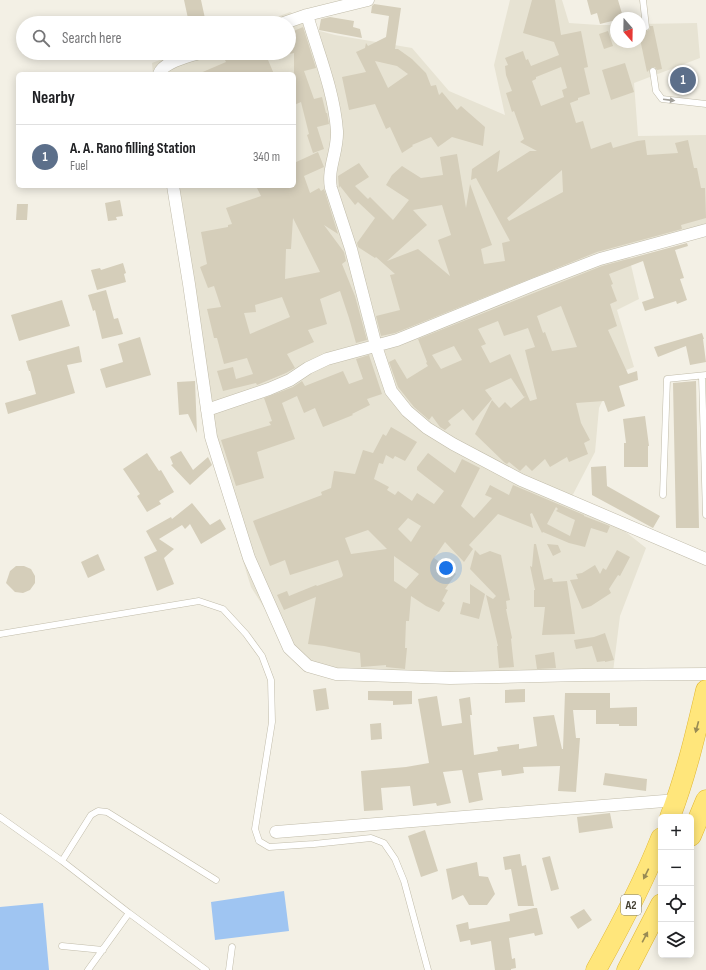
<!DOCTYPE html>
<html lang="en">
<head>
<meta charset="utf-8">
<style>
	:root { --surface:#fff; --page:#f2f2f2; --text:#202124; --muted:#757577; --line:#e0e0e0; --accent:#b45309 }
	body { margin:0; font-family:"Sofia Sans Condensed",sans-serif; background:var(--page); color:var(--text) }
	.controls { position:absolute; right:12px; bottom:12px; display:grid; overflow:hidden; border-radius:6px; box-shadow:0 2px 10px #0003 }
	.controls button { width:36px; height:36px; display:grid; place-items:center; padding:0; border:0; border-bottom:1px solid var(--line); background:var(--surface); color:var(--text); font:20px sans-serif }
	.compass { position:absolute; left:610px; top:12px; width:36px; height:36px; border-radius:50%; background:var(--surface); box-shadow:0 2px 10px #0003; rotate:160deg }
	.you { position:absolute; left:446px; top:568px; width:14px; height:14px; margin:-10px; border:3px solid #fff; border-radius:50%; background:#1a73e8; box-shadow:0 0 0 6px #1a73e833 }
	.badge { display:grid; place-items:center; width:26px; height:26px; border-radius:50%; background:var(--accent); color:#fff; font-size:13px; font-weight:700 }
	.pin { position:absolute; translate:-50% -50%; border:2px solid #fff; box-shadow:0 1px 4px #0006 }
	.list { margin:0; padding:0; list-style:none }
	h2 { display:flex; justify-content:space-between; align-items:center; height:52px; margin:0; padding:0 16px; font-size:17px }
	h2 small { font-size:13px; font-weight:400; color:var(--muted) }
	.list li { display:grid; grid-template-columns:26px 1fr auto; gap:12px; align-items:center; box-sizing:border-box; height:64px; padding:0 16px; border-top:1px solid var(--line) }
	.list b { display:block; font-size:15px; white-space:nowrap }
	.list p { margin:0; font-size:13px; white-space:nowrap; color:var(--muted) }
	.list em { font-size:13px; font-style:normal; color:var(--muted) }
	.icon { flex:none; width:22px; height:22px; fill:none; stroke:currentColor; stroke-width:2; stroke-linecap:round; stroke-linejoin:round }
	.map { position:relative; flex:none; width:706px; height:970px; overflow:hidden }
	.search { position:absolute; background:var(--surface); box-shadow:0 2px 10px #0003; left:16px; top:16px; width:280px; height:44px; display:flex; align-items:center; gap:10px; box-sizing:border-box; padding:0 14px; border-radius:22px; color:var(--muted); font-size:15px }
	.panel { position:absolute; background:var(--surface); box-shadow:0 2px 10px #0003; left:16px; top:72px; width:280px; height:116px; border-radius:6px }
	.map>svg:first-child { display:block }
	.residential { fill:#e7e3d3 }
	.water { fill:#9fc5f2 }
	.building { fill:#d5ceba; fill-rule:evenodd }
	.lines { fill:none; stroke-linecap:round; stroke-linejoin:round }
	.service-casing { stroke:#c1bcaa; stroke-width:7 }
	.minor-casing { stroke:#c1bcaa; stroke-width:13 }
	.trunk-casing { stroke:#e0b631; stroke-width:21 }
	.service { stroke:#fff; stroke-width:6 }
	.minor { stroke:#fff; stroke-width:12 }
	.trunk { stroke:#ffe67b; stroke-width:20 }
	.oneway { fill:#a2a09a }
	.oneway2 { fill:#998b54 }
	.labels { text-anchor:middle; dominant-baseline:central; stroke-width:3.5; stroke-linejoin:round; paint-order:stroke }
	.shield { fill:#fff; stroke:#7d7a71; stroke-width:1 }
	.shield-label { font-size:12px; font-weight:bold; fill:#454134 }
</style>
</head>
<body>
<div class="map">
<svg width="706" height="970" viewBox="0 0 706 970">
	<rect width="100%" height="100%" fill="#f3f0e5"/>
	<!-- residential -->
	<path class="residential" d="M 510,0 L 562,0 L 569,23 L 599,25 L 616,25 L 616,42 L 640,42 L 640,24 L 697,23 L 700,58 L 634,83 L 638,136 L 706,135 L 706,225 L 627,248 L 639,299 L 617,310 L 634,367 L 606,378 L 606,393 L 599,408 L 595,452 L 568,504 L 612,521 L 646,548 L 620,616 L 613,672 L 388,676 L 300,665 L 251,587 L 223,496 L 204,426 L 169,186 L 294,186 L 294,74 L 153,74 L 152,63 L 178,53 L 289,53 L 289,23 L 261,23 L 290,12 L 316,30 L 335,35 L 412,48 L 449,91 L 505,115 L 494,65 Z"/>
	<!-- water -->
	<path class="water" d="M 284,891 L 289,931 L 215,940 L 211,902 Z
		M 43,903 L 49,970 L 0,970 L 0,907 Z"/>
	<!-- building -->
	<path class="building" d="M 184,0 L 201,0 L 206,23 L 189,23 Z
		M 532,0 L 555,0 L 561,35 L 581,31 L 588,67 L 584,68 L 590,94 L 578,98 L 578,100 L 570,103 L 576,123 L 583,121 L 591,149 L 611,142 L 613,148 L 637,141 L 645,140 L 647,155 L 678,153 L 675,143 L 688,140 L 694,168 L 697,168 L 701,188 L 705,188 L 706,218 L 681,225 L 682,229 L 597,252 L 395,333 L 381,336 L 376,316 L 400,310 L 390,275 L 395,274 L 376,257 L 375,258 L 358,247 L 357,243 L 375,218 L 358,202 L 355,205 L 340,186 L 339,188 L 338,176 L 359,163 L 369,177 L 355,186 L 368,199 L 370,197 L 393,220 L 409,200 L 386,185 L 392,175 L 402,166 L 421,178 L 443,175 L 440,157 L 457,154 L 466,208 L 470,184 L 492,245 L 481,249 L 484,264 L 505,261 L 502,243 L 510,241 L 476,178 L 471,180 L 472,169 L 500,150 L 497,172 L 530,151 L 537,151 L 520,142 L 524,139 L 514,111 L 512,112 L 506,93 L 512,91 L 506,75 L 505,66 L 508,65 L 505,58 L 523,51 L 526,60 L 528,59 L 531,66 L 559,55 L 554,42 L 523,33 ZM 561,67 L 567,88 L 562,90 L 564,97 L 541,106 L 532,81 L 536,79 L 536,77 ZM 562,170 L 563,192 L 509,221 L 507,218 ZM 442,205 L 451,235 L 438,240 L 450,276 L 418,249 L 387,261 L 427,225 L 413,210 Z
		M 587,0 L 618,0 L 623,17 L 616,18 L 616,20 L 600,24 L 597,13 L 591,15 Z
		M 374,4 L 401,8 L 395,49 L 398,49 L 412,59 L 426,73 L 431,86 L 436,85 L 439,95 L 442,92 L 457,110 L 461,106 L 485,127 L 483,146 L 452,137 L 438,147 L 431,137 L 412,145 L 413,146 L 402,153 L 390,127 L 386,129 L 375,104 L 349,110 L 342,77 L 366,72 L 356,52 L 365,48 L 366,43 L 368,46 L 386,37 L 389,16 L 371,13 L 372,6 ZM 375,61 L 397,66 L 408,74 L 388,88 Z
		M 330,17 L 354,21 L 353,27 L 360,29 L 362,38 L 319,30 L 321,19 Z
		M 650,26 L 653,26 L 662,69 L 657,70 L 655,67 L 652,67 L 647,72 L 640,39 L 640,28 L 647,31 L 650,29 Z
		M 303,27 L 316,68 L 304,71 L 314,99 L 322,97 L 326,113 L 327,113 L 329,124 L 317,127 L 324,149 L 313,153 L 307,135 L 309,134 L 301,102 L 294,105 L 294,53 L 289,54 L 289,33 Z
		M 608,31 L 613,46 L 604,49 L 599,34 Z
		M 233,53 L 246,53 L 249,58 L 260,53 L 284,53 L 285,55 L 268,60 L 274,74 L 198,74 L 226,62 L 225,60 L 234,56 Z
		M 625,63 L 634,92 L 611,100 L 602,70 Z
		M 318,152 L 324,167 L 304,176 L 310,193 L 319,188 L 321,191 L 324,189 L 338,234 L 324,225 L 344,252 L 346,261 L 342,264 L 355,296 L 367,340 L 356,343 L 349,318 L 340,291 L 320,299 L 327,324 L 308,330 L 314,342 L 287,354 L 295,368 L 286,373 L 257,385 L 256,383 L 223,391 L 217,371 L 233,367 L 236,379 L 253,374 L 247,358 L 224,364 L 217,338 L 214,338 L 207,309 L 221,307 L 214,286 L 208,288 L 200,267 L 207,264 L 201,232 L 228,227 L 228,225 L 232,224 L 226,208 L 261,196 L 256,186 L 294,186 L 294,163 ZM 293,218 L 320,272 L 285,279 L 286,249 L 291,249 ZM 282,297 L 290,317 L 250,334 L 244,313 L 256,312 L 255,305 Z
		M 120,200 L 123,216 L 116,217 L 117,220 L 108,221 L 105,203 Z
		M 17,204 L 28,204 L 27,220 L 16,220 Z
		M 687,243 L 688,246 L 675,250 L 684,278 L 680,279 L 687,300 L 677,304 L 676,301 L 645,311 L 642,302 L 654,298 L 643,261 L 609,274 L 613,284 L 611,285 L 617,301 L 610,304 L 617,326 L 608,330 L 628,374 L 637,371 L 638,380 L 619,386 L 625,406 L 608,412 L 604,401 L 576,403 L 581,423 L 590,440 L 584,443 L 588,454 L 569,462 L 567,457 L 550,467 L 545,459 L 532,471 L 526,465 L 520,471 L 509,462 L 507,464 L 505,463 L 475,434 L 492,400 L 499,408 L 505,402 L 511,408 L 526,396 L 524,397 L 511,378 L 485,390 L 492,399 L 473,421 L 463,409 L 448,421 L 451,425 L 445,430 L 440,427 L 432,416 L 429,420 L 414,407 L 398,387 L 389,362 L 395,359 L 407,379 L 428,366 L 426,363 L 427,362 L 418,339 L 602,266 ZM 561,306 L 577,347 L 552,351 L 545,332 L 543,333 L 537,316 ZM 498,321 L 504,336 L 528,328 L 535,347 L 525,350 L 537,399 L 530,401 L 510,354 L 490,363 L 481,346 L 486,344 L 478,329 ZM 454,346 L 462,360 L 441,369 L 432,355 Z
		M 123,263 L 126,273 L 124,274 L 126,282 L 97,290 L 91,270 L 100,268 L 101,270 Z
		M 106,290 L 114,319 L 118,318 L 123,334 L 102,339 L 95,310 L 93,311 L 88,295 Z
		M 62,300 L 70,326 L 19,341 L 11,315 Z
		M 702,333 L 704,339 L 703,339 L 706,362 L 690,365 L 686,346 L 658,357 L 654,347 Z
		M 140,337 L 151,375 L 106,388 L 100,369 L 123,362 L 118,344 Z
		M 79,346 L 82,362 L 67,365 L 75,393 L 8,414 L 5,403 L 36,394 L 30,371 L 29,371 L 26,361 Z
		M 369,355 L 382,394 L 367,399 L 370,405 L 352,414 L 353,415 L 323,427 L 315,408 L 304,413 L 297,396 L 282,403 L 295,439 L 257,452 L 264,478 L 236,486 L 221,440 L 271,425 L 269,422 L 272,421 L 264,398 L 293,387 L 302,381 L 305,386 L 343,371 L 349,384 L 363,379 L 356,359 Z
		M 195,381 L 197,433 L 188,414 L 179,415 L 177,382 Z
		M 696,381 L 699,528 L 676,528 L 673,383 Z
		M 645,416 L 649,446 L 648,446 L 648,467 L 624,467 L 624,443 L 626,443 L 623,419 Z
		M 391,427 L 417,442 L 405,461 L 395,456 L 393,459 L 386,455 L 383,464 L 379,463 L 374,479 L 389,487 L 387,490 L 395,495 L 398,491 L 412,501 L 417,493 L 434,504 L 444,491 L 417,470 L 417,467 L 428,453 L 455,473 L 462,459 L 480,468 L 461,506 L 474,518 L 492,498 L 485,495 L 490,485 L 509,495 L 513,485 L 584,515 L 584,516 L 610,526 L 607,533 L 591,528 L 585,547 L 569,543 L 543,532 L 542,533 L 532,513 L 530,514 L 533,528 L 498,514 L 469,545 L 473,549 L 464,562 L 445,542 L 434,558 L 456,574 L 445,589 L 448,590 L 442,601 L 445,603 L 439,612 L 426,606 L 411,596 L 409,621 L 406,621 L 405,648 L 407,648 L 405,669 L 386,667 L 386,665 L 361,667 L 360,653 L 324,646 L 308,644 L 316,597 L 284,610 L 277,595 L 287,591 L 289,596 L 316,585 L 317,586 L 342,577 L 343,575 L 338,560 L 290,575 L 285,560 L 270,566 L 253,521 L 322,495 L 321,492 L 331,488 L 334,471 L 355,474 L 363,450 L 373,453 L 383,434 L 386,436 ZM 556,507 L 558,509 L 556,511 L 575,520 L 570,536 L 547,524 ZM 408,518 L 421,526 L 411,542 L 398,529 ZM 368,530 L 387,549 L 351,554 L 345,538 ZM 394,556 L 419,574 L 406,589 L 394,581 Z
		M 181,451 L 193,470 L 208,457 L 212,465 L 190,485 L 171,465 L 173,464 L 170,457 Z
		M 147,453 L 159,471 L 161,470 L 174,492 L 159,501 L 161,504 L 147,512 L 137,496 L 140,494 L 123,469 Z
		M 606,466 L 607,486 L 660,516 L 653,528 L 592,495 L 591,467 Z
		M 192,503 L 210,525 L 220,519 L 226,529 L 201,544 L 190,524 L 185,529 L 182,525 L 159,539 L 174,549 L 164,558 L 174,584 L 157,591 L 144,557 L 157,551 L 146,531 L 171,517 L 172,519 Z
		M 534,544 L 536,544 L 544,580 L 552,578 L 553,582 L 567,581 L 575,634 L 542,635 L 545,607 L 534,607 L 534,590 L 535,590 L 530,566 L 532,567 Z
		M 547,544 L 558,545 L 561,552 L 553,556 Z
		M 475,550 L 480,555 L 490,551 L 501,555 L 510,600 L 506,601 L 507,609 L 506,609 L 512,638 L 511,639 L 514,667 L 499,668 L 497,646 L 498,646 L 486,595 L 493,599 L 496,596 L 470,569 Z
		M 617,550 L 630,557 L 620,576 L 618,575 L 609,589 L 611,593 L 591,606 L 582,609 L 570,580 L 578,579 L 576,574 L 582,573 L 595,565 L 600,574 L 603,568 L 606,570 Z
		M 98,554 L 105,570 L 88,578 L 81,562 Z
		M 16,566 L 24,566 L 31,569 L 35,576 L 35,583 L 30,590 L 23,593 L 15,592 L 6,583 L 10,571 Z
		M 470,584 L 485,594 L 479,619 L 460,614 L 463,602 L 470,604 Z
		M 605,633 L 614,660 L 605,662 L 605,661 L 597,662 L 592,646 L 576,649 L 574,640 L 594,637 Z
		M 554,652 L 556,668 L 537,669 L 535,655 Z
		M 326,688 L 329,709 L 316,711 L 313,690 Z
		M 525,689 L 525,702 L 505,703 L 505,690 Z
		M 368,691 L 412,691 L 412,704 L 393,705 L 393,701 L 368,700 Z
		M 565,693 L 610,693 L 610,708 L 637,707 L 637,726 L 619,726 L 619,724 L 596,724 L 596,710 L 573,710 L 576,738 L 580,738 L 576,792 L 558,791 L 560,766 L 523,767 L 524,773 L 502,776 L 501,770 L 478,773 L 483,800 L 469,803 L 462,770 L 443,772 L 451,803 L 437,806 L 436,803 L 413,806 L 410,786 L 381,788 L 383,810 L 364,811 L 361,771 L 406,767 L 429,763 L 418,699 L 437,696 L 442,726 L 462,723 L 459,699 L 470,697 L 472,715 L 470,715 L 474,755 L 498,751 L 497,747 L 519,744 L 519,749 L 537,746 L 533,717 L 554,715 L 562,749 L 563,749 Z
		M 381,723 L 382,739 L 371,740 L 370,724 Z
		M 605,773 L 647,779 L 646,791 L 603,785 Z
		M 610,813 L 613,828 L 579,833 L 577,817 Z
		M 425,830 L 438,871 L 421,877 L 408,836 Z
		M 520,854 L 522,866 L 526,865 L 534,906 L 518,906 L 511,869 L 505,870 L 503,857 Z
		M 550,856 L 559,889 L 551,891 L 542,858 Z
		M 477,862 L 479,876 L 488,877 L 495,894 L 487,905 L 469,905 L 463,895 L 452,900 L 446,869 Z
		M 534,908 L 537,908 L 543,934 L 535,936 L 534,933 L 509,938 L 512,959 L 515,958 L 516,968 L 511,969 L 511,970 L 495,970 L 491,941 L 471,945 L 470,940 L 460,942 L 456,925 L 468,922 L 469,929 L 510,921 L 509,914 Z
		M 584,909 L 592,920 L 578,929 L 570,917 Z"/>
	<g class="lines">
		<defs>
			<path id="service" d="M 643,0 L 646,27
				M 653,71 L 656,91 L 662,99 L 706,104
				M 702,376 L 706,515
				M 663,495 L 667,379 L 706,375
				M 0,634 L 199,601 L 223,609 L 246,634 L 262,656 L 271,680 L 272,722 L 255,829 L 259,841 L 269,847 L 314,844 L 371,838 L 384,843 L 395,859 L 404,881 L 428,970
				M 0,817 L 62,861 L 129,913 L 206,970
				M 62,861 L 91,815 L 98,811 L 107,812 L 216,880
				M 62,946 L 103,950
				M 88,970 L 129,913
				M 229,970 L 232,947"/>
			<path id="minor" d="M 307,15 C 318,53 334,91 337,131 C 338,151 327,169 331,188 L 351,249 L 376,346 L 391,391 L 407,411 L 427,428 L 453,444 L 521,480 L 706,559
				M 284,23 L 307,15 L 368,0
				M 159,74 C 163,62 187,57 199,53
				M 173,186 L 189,284 L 211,437 L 249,558 L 289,648 L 308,666 L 336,674 L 450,678 L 582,675 L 706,674
				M 207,410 L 269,389 L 290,380 L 308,368 L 327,359 L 397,340 L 535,284 L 600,259 L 706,230
				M 276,832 L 677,800"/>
			<path id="trunk" d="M 670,817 C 686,776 696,732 706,690
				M 691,836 L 706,800
				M 596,970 C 620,927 643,884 661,838
				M 627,970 L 661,904"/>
		</defs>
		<!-- service casing -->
		<use href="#service" class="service-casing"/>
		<!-- minor casing -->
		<use href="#minor" class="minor-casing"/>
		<!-- trunk casing -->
		<use href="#trunk" class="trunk-casing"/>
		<!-- service -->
		<use href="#service" class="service"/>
		<!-- minor -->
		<use href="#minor" class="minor"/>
		<!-- trunk -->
		<use href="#trunk" class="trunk"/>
	</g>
	<!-- one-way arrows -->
	<defs><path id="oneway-solid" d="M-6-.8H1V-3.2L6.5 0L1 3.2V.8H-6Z"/></defs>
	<use class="oneway" href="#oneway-solid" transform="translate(669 100) rotate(7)"/>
	<g class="oneway2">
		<use href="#oneway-solid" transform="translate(697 727) rotate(105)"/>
		<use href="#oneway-solid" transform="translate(646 874) rotate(116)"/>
		<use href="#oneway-solid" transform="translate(645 937) rotate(-62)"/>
	</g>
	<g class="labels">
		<!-- shield labels -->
		<rect class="shield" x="621" y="895" width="20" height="20" rx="3"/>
		<g class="shield-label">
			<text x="631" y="905">A2</text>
		</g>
	</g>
</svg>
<div class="controls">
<button>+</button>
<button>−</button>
<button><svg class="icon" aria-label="locate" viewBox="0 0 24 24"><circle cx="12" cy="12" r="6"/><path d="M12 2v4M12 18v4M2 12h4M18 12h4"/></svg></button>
<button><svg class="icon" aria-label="layers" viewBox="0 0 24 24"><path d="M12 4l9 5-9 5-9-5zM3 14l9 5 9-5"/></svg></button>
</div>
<svg class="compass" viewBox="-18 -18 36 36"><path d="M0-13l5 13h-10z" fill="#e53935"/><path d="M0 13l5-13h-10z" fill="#757577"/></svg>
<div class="you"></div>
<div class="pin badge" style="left:683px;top:80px;background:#5c6f8a">1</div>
<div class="search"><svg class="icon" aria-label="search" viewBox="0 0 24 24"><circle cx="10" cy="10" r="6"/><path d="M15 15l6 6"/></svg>Search here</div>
<section class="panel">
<h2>Nearby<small></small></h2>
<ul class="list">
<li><span class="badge" style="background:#5c6f8a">1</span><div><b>A. A. Rano filling Station</b><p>Fuel</p></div><em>340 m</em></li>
</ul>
</section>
</div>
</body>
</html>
